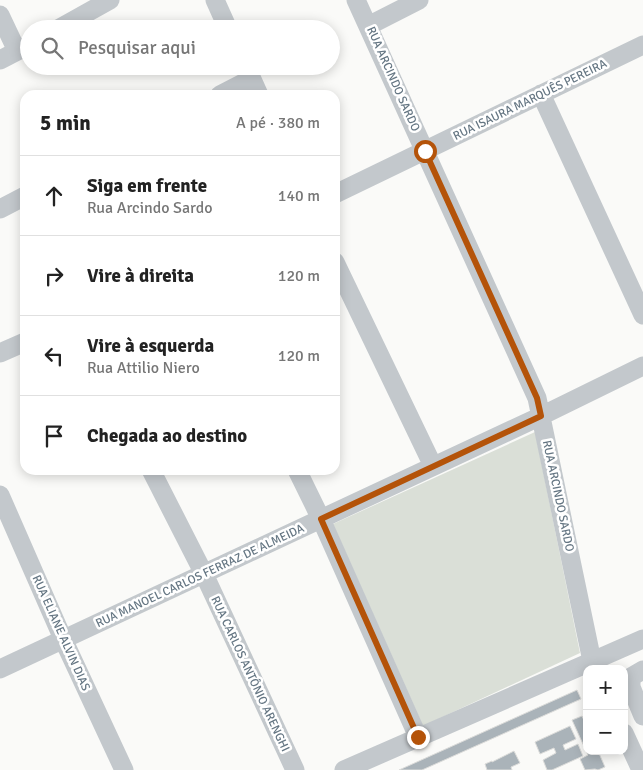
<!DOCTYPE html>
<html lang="pt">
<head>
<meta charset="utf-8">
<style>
	:root { --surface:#fff; --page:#f2f2f2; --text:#222; --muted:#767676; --line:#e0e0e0 }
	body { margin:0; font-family:Signika,sans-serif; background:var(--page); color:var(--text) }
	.controls { position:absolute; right:15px; bottom:15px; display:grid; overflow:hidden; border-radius:10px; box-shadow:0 2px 12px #0003 }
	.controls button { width:45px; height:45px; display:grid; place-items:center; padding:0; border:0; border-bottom:1px solid var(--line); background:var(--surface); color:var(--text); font:25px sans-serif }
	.stop { position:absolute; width:15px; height:15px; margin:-11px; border:4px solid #b45309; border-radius:50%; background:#fff }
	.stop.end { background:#b45309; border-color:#fff; box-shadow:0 1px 5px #0008 }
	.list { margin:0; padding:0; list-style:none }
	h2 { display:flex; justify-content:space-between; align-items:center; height:65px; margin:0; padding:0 20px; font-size:21px }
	h2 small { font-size:16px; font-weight:400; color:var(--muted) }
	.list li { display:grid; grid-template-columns:32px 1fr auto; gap:15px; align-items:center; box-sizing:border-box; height:80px; padding:0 20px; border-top:1px solid var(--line) }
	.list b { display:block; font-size:19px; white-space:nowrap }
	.list p { margin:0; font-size:16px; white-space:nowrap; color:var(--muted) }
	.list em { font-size:16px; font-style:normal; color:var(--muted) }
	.icon { flex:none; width:28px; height:28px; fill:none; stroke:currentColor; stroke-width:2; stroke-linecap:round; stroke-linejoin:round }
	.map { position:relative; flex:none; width:643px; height:770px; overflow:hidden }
	.search { position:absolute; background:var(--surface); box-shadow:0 2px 12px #0003; left:20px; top:20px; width:320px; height:55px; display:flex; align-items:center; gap:12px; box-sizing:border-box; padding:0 18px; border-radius:28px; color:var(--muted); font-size:19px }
	.panel { position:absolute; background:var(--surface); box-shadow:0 2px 12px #0003; left:20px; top:90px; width:320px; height:385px; border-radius:15px }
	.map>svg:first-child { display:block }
	.green { fill:#dadfd7 }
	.building { fill:#aab3b9; stroke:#dcdcda }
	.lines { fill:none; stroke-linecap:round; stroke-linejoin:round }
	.minor { stroke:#c3c8cc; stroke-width:19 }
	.route { stroke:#b45309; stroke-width:6 }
	.labels { text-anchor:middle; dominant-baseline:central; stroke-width:5; stroke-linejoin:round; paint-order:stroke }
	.street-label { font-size:12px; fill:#657683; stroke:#fff }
</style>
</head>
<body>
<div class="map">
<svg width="643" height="770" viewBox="0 0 643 770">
	<rect width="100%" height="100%" fill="#fafaf8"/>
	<!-- green -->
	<path class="green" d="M 535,432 L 580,653 L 423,726 L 333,524 Z"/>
	<!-- building -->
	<path class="building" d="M 577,690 L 581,699 L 422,770 L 399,770 Z
		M 582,716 L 587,727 L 587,751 L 598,751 L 605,767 L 598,770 L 595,769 L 585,770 L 580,759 L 588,755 L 572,720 Z
		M 570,726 L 576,739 L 563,745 L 565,750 L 578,744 L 583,756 L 552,770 L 547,770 L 543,760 L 556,753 L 554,748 L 540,754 L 535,742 Z
		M 514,751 L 520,763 L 511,767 L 512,770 L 487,770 L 485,764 L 492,761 L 492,762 Z"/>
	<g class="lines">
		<!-- minor -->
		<path class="minor" d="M 215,0 L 228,29
			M 356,0 L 537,398 L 592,661 L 595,669
			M 0,15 L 17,51
			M 368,26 L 419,0
			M 58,29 L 110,0
			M 0,60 L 29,45
			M 246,66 L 259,95
			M 541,94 L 643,315
			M 220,95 L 251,79
			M 335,194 L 643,45
			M 0,209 L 25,196
			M 335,262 L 433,466
			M 0,353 L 25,342
			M 151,470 L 204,574 L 295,770
			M 297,470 L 321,519 L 418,737
			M 0,495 L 63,639 L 124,770
			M 0,669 L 541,416 L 643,366
			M 643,670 L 631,677 L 631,687 L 643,716
			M 624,733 L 641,770
			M 344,770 L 643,639"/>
	</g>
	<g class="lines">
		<!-- route -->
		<path class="route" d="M 418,737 L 321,519 L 541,416 L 537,398 L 425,151"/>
	</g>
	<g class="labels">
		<!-- street labels -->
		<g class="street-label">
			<text transform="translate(393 79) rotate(66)">RUA ARCINDO SARDO</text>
			<text transform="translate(530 100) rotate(-26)">RUA ISAURA MARQUÊS PEREIRA</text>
			<text transform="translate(558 496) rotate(78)">RUA ARCINDO SARDO</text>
			<text transform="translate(200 576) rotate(-25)">RUA MANOEL CARLOS FERRAZ DE ALMEIDA</text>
			<text transform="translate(61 633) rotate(66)">RUA ELIANE ALVIN DIAS</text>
			<text transform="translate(250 674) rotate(65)">RUA CARLOS ANTÔNIO ARENGHI</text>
		</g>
	</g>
</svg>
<div class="controls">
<button>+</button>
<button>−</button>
</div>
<div class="stop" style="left:425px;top:151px"></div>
<div class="stop end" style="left:418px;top:737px"></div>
<div class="search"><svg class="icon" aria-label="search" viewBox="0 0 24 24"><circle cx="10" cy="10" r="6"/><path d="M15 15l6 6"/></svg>Pesquisar aqui</div>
<section class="panel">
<h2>5 min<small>A pé · 380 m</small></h2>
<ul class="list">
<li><svg class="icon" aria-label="ahead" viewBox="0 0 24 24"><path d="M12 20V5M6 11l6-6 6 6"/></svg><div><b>Siga em frente</b><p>Rua Arcindo Sardo</p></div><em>140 m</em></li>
<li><svg class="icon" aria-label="right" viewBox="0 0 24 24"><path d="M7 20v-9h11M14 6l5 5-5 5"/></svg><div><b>Vire à direita</b></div><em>120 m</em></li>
<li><svg class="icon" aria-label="left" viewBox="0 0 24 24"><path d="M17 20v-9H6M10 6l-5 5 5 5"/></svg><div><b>Vire à esquerda</b><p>Rua Attilio Niero</p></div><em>120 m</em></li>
<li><svg class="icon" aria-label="arrive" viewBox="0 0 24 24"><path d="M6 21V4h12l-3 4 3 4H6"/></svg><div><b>Chegada ao destino</b></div></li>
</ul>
</section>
</div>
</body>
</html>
